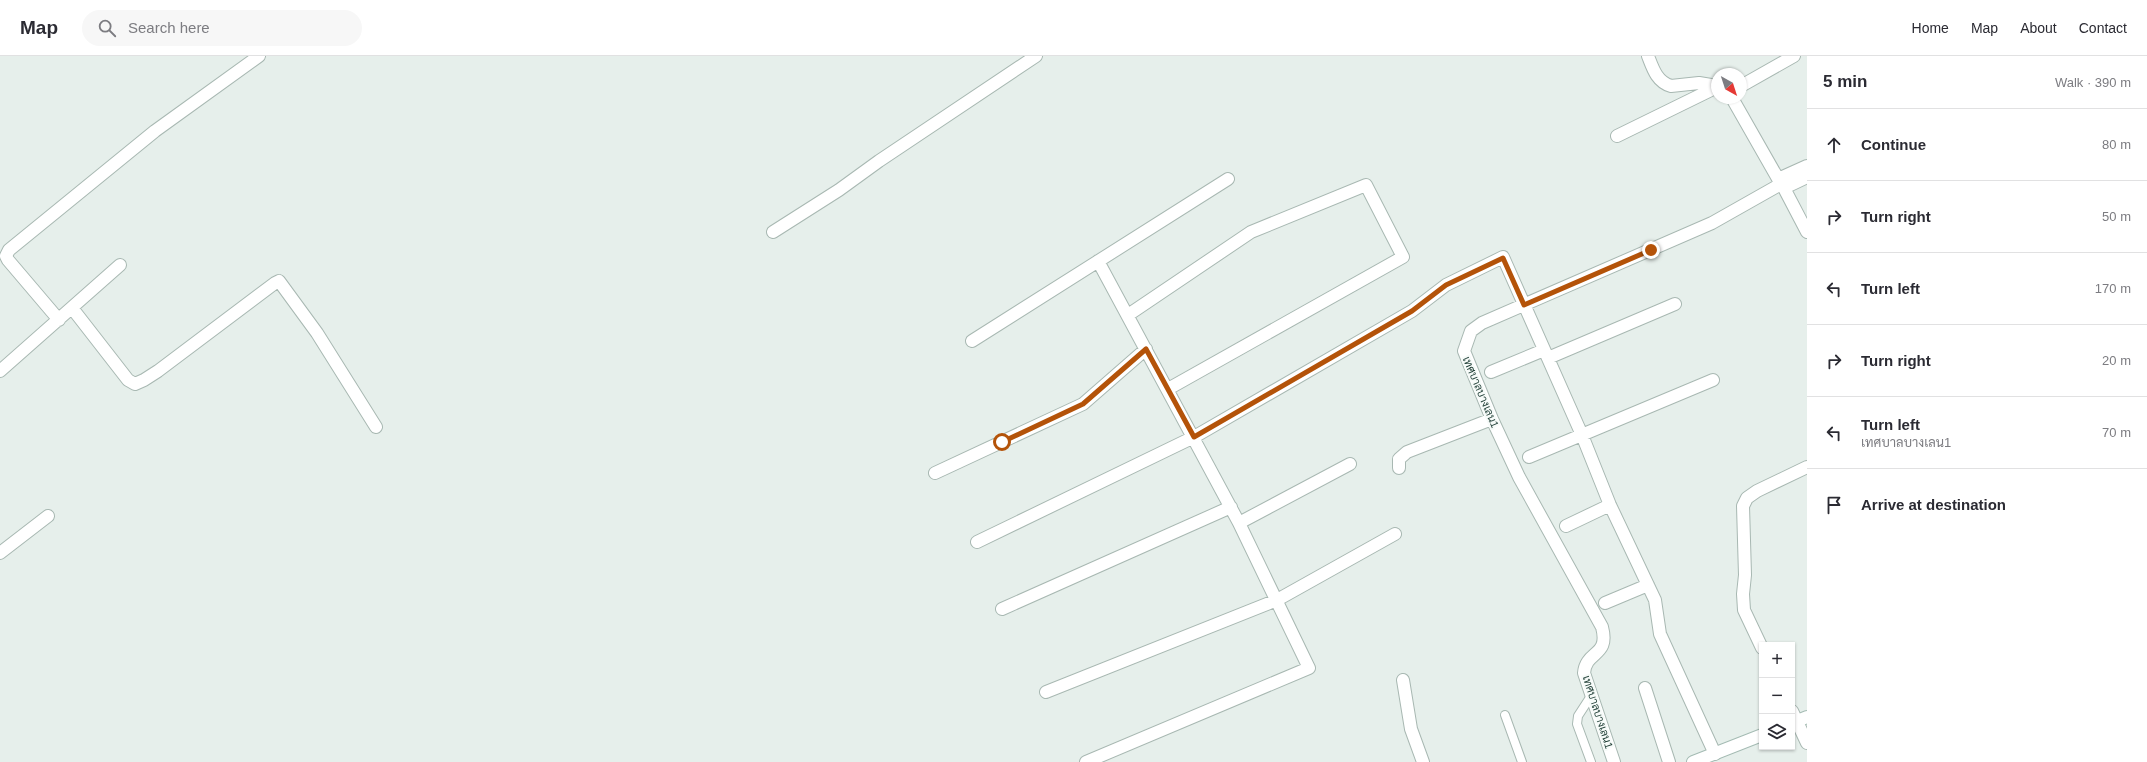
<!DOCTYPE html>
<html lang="en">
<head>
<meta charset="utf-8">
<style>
	:root { --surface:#fff; --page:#f7f7f7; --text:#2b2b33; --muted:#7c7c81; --line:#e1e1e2 }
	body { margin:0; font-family:Helvetica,Sarabun,sans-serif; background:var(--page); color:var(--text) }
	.controls { position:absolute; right:12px; bottom:12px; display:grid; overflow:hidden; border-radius:0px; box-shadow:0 1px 3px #0004 }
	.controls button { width:36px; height:36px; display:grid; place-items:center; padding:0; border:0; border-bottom:1px solid var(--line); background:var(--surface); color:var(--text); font:20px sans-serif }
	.compass { position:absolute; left:1711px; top:12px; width:36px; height:36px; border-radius:50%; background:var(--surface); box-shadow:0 1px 3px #0004; rotate:141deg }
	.stop { position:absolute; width:12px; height:12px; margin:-9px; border:3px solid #b45309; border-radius:50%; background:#fff }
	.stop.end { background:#b45309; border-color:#fff; box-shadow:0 1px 4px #0008 }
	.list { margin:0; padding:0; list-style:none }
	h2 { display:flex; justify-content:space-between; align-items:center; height:52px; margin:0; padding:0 16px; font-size:17px }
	h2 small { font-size:13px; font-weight:400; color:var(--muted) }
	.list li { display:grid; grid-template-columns:26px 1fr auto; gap:12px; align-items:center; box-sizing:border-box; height:72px; padding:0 16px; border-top:1px solid var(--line) }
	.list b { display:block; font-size:15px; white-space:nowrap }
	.list p { margin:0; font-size:13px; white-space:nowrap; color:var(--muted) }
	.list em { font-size:13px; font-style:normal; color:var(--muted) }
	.icon { flex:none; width:22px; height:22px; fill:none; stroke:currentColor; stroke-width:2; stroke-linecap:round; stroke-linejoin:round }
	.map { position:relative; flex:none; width:1807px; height:706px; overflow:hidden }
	header { display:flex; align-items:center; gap:24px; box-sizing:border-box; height:56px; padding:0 20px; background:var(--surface); border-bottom:1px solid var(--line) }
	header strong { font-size:19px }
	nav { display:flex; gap:22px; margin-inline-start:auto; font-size:14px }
	.search { width:280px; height:36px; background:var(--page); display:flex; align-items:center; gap:10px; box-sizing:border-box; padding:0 14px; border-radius:22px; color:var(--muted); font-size:15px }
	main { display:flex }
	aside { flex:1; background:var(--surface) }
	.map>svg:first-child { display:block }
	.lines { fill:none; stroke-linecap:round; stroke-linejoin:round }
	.lane-casing { stroke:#a8b8b2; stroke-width:10 }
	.street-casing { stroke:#a8b8b2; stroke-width:14 }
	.secondary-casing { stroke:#a4bbb3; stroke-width:14 }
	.lane { stroke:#fff; stroke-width:8 }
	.street { stroke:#fff; stroke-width:12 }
	.secondary { stroke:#fff; stroke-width:12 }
	.route { stroke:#b45309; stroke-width:5 }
	.labels { text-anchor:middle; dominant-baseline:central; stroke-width:4; stroke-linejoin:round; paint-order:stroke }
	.street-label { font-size:11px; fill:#24423a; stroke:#f7fbf9 }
</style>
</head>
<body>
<header>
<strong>Map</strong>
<div class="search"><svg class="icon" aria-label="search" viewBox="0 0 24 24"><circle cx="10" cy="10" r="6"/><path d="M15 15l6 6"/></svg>Search here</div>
<nav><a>Home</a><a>Map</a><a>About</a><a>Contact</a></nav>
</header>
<main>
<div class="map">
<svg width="1807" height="706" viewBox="0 0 1807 706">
	<rect width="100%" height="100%" fill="#e6efeb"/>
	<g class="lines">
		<defs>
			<path id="lane" d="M 1505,659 L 1522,706
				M 1591,706 L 1577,668 L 1578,660 L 1591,640"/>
			<path id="street" d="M 1648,0 C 1653,13 1657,26 1671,30 L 1699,27 L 1717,30
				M 1741,30 L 1794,0
				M 1617,80 L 1717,31
				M 1778,123 L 1807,110
				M 1781,128 L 1784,132 L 1807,121
				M 1784,132 L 1807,176
				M 773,176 L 839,134 L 879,105 L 1036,0
				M 72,252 L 128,324 L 135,328 L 144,324 L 158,315 L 275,227 L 279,225 L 317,277 L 376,371
				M 1128,259 L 1251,176 L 1366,129 L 1403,201 L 1168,333
				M 59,264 L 8,204 L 6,200 L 9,194 L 155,75 L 259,0
				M 972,285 L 1228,123
				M 1548,302 L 1675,248
				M 0,315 L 120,209
				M 1491,316 L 1544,294
				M 1529,401 L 1713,324
				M 1399,412 L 1399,403 L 1407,396 L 1492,363
				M 935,417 L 1083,348 L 1146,293
				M 1239,467 L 1350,408
				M 1566,470 L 1610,449
				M 977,486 L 1194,381 L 1412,255 L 1446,229 L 1503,201 L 1582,379 L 1610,449 L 1655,544 L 1660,578 L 1715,698
				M 0,497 L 48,460
				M 1605,547 L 1648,529
				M 1002,553 L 1231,451
				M 1762,592 L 1744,554 L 1743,538 L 1745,519 L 1743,450 L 1747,442 L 1757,435 L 1807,411
				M 1403,624 L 1411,673 L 1423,706
				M 1645,632 L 1669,706
				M 1046,636 L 1277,544 L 1395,478
				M 1792,655 L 1807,687
				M 1086,706 L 1309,612 L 1239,467 L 1098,205
				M 1614,706 L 1584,617 C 1586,594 1610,601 1602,571 L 1519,421 L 1492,363 L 1464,295 L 1471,275 L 1482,267 L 1712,167 L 1781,128 L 1732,42"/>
			<path id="secondary" d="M 1792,667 L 1807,661
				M 1693,706 L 1762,679"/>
		</defs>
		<!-- lane casing -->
		<use href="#lane" class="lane-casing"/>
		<!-- street casing -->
		<use href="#street" class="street-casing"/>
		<!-- secondary casing -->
		<use href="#secondary" class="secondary-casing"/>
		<!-- lane -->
		<use href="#lane" class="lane"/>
		<!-- street -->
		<use href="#street" class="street"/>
		<!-- secondary -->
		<use href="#secondary" class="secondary"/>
	</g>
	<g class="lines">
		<!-- route -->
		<path class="route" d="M 1002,386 L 1083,348 L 1146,293 L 1194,381 L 1412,255 L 1446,229 L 1503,202 L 1524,249 L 1651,194"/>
	</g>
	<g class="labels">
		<!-- street labels -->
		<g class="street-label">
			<text transform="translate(1481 336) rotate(67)">เทศบาลบางเลน1</text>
			<text transform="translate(1598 656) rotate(72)">เทศบาลบางเลน1</text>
		</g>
	</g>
</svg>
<div class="controls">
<button>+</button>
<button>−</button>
<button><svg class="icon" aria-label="layers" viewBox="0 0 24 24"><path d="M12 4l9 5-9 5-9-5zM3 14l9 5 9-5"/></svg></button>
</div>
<svg class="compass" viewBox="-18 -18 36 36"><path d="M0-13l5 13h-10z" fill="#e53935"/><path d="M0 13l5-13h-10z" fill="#7c7c81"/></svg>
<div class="stop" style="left:1002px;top:386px"></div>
<div class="stop end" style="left:1651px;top:194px"></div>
</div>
<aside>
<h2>5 min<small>Walk · 390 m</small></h2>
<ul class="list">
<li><svg class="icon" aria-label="ahead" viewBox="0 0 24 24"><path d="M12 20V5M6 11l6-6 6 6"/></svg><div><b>Continue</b></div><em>80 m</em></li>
<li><svg class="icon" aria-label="right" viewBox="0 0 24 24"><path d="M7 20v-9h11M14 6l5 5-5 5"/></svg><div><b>Turn right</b></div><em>50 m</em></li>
<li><svg class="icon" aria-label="left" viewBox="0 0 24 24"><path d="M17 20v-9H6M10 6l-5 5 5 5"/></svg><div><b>Turn left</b></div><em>170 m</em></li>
<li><svg class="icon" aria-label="right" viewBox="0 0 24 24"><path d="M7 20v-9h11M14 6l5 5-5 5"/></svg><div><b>Turn right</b></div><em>20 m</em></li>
<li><svg class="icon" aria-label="left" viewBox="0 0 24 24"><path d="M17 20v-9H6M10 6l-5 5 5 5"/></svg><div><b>Turn left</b><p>เทศบาลบางเลน1</p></div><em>70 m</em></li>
<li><svg class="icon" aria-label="arrive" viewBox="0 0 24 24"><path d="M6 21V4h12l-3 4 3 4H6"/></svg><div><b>Arrive at destination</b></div></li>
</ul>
</aside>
</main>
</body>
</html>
